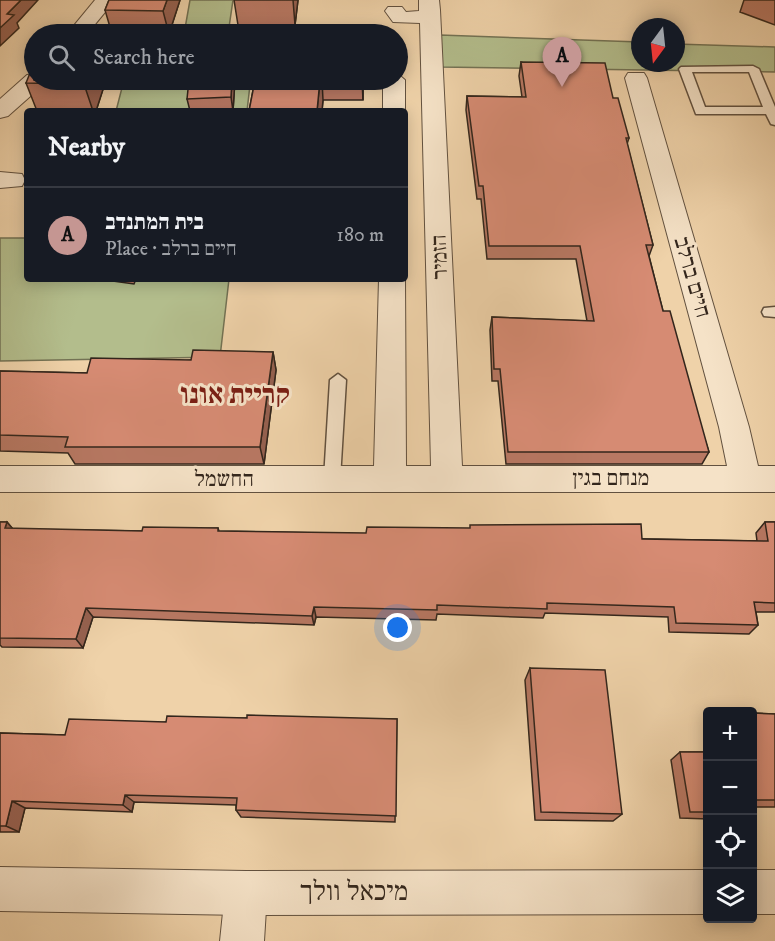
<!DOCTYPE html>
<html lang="en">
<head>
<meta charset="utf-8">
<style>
	:root { --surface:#171b24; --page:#242831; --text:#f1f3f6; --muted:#9ea1a6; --line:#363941; --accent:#c59692 }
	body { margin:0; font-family:"IM FELL DW Pica","Frank Ruhl Libre",serif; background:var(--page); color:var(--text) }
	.controls { position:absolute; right:18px; bottom:18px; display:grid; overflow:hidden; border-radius:6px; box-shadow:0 3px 15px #0003 }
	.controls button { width:54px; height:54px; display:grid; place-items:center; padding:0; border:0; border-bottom:2px solid var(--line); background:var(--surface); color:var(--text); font:30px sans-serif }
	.compass { position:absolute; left:631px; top:18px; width:54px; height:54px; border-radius:50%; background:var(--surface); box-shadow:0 3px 15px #0003; rotate:195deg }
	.you { position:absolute; left:398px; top:628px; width:21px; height:21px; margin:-15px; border:4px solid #fff; border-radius:50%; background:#1a73e8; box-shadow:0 0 0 9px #1a73e833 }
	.badge { display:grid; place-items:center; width:39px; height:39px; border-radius:50%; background:var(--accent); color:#111; font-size:20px; font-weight:700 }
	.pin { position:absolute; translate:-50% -50px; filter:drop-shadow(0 2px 3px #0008) }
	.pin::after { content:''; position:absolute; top:32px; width:21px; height:18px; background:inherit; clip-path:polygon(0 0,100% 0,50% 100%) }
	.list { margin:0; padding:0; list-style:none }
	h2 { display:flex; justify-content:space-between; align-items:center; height:78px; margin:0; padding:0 24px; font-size:26px }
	h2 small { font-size:20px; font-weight:400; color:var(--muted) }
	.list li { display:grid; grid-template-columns:39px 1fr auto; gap:18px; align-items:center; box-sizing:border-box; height:96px; padding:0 24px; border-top:2px solid var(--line) }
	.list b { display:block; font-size:22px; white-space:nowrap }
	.list p { margin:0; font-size:20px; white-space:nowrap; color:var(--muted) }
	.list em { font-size:20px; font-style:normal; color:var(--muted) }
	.icon { flex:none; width:33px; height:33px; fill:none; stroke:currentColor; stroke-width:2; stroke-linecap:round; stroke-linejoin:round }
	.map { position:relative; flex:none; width:775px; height:941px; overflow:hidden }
	.search { position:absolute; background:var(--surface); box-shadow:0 3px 15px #0003; left:24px; top:24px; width:384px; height:66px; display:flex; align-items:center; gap:15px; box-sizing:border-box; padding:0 21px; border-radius:33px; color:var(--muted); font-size:22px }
	.panel { position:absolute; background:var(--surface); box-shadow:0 3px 15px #0003; left:24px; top:108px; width:384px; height:174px; border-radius:6px }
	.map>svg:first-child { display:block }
	.green { fill:#b3bd8c; stroke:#737254; stroke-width:1.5 }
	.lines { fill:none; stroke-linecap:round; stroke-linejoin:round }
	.service-casing { stroke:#62513f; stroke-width:3 }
	.minor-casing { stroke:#62513f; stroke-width:2 }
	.tertiary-casing { stroke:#62513f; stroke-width:2 }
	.service { fill:#f5e2c7; fill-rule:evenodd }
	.minor { fill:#f5e2c7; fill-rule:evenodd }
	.tertiary { fill:#f5e2c7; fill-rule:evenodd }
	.wall { fill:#b87863; stroke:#33261c; stroke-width:1.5 }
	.shaded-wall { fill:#966150; stroke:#33261c; stroke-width:1.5 }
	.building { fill:#d68b73; stroke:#33261c; stroke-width:1.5 }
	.labels { text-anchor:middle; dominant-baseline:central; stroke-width:6; stroke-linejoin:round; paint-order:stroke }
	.street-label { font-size:22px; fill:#33261c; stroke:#f5e2c7 }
	.near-street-label { font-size:27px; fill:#33261c; stroke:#f5e2c7 }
	.district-label { font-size:28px; font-weight:bold; fill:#7a1f14; stroke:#f5e2c7 }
</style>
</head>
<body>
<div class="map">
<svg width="775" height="941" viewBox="0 0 775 941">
	<rect width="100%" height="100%" fill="#efd2a9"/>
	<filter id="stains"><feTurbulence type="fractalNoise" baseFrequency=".00333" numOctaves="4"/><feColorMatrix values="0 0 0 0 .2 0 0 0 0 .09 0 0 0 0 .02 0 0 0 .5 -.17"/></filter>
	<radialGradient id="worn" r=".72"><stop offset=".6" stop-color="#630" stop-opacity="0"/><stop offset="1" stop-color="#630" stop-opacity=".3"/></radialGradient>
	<!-- green -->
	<path class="green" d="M 190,0 L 233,0 L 228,34 L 184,34 Z
		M 440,35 L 640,42 L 640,63 L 676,63 L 676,44 L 775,47 L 775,72 L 440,67 Z
		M 124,80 L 289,80 L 289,84 L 250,85 L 247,111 L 116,111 Z
		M 0,238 L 27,238 L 27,279 L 229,279 L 220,357 L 0,361 Z"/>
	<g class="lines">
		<defs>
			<path id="service" d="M 753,66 L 759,69 L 775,107 L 775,125 L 771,124 L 766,114 L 696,114 L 679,69 L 681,67 ZM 692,72 L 749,72 L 763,107 L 705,107 Z
				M 775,307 L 775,317 L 764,316 L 762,312 L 764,308 Z
				M 338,374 L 346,380 L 340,479 L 338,484 L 326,484 L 324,479 L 330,380 Z"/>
			<path id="minor" d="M 95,0 L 115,0 L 87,34 L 67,34 Z
				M 419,0 L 439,0 L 440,10 L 462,466 L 727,466 L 719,427 L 625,78 L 628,73 L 644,73 L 647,78 L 749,427 L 758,466 L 775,466 L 775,492 L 0,492 L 0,466 L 374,466 L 379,279 L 405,279 L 406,466 L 431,466 L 420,23 L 393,22 L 385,11 L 388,7 L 402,7 L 406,12 L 419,11 Z
				M 34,74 L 34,80 L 46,80 L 43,85 L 8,116 L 0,118 L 0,99 L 27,75 Z
				M 398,74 L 405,80 L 405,111 L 383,111 L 383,80 L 398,80 Z
				M 0,172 L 22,174 L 25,180 L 22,186 L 0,188 Z
				M 246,872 L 261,878 L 267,893 L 264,941 L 220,941 L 225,893 L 231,878 Z"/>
			<path id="tertiary" d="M 0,867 L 246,871 L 708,870 L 708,914 L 246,915 L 0,911 Z
				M 752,870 L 775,870 L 775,914 L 752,914 Z"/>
		</defs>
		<!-- service casing -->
		<use href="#service" class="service-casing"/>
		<!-- minor casing -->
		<use href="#minor" class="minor-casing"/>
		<!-- tertiary casing -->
		<use href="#tertiary" class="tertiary-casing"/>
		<!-- service -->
		<use href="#service" class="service"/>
		<!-- minor -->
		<use href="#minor" class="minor"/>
		<!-- tertiary -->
		<use href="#tertiary" class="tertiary"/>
	</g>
	<!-- wall -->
	<path class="wall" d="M 109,0 L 180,0 L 169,34 L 112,34 L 105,10 Z
		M 234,0 L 298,0 L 295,25 L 238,25 Z
		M 744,0 L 775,0 L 775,25 L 740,12 Z
		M 521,62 L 613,98 L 629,138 L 627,144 L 653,245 L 649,256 L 663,311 L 709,452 L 702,464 L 506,464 L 498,381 L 492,381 L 490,330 L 492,317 L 587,321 L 576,259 L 487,259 L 481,199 L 477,199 L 466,110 L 467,96 L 522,97 L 519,76 Z
		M 34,80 L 106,80 L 96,111 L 37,111 L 26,83 Z
		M 235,80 L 233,111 L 190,111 L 187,99 Z
		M 255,80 L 363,80 L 363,100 L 323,100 L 322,111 L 249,111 Z
		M 98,279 L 136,279 L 134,284 Z
		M 231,279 L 306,279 L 306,281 L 231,281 Z
		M 273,352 L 276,370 L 264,464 L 75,464 L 68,453 L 0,451 L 0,371 L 87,373 L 191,360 Z
		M 0,522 L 7,522 L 13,529 L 142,531 L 218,528 L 219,531 L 757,541 L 756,533 L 765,522 L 775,522 L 775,612 L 756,612 L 758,625 L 749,634 L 669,632 L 668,617 L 545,613 L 543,618 L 437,614 L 436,620 L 316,617 L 314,625 L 93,617 L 83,648 L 2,647 L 0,645 Z
		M 530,668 L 622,814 L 613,821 L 535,820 L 525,680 Z
		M 753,713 L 775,714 L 775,807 L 753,807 Z
		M 247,718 L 397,719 L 395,822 L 241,817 L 236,810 L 236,805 L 134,802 L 132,812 L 25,808 L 19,832 L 0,832 L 0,733 L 65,735 L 166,722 Z
		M 680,752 L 708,752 L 708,819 L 680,818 L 671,760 Z"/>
	<!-- shaded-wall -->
	<path class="shaded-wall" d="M 21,0 L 38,0 L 17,23 L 19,28 L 0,46 L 0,28 L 7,14 Z
		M 167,0 L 180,0 L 169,34 L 163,11 Z
		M 293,0 L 298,0 L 295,25 Z
		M 86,80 L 106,80 L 96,111 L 93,111 L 84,84 Z
		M 232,80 L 235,80 L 233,111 L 231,97 Z
		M 320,80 L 322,80 L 323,100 L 322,111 L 317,111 Z
		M 362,80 L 363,80 L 363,100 Z
		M 273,352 L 276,370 L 264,464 L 260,447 Z
		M 7,522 L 16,533 L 5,528 Z
		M 314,607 L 316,617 L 314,625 L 312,616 Z
		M 86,608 L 93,617 L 83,648 L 76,639 Z
		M 125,795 L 134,802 L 132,812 L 123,805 Z
		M 12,801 L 25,808 L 19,832 L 6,826 Z"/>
	<!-- building -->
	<path class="building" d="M 0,0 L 21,0 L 7,14 L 14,15 L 0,28 Z
		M 109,0 L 167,0 L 163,11 L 105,10 Z
		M 48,32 L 103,32 L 102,34 L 47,34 Z
		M 521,62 L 605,63 L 613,98 L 618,98 L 629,138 L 626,138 L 653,245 L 646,245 L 663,311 L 670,311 L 709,452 L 508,452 L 500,369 L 494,369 L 492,317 L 594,321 L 580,246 L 489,246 L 483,186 L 479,186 L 467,96 L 526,97 Z
		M 34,63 L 34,80 L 86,80 L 84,84 L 26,83 Z
		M 189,80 L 232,80 L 231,97 L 187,99 Z
		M 255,80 L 320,80 L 317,111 L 249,111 Z
		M 193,350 L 273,352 L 260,447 L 65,447 L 68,437 L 0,435 L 0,371 L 87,373 L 91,358 L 191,360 Z
		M 0,522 L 7,522 L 5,528 L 142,531 L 143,527 L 218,528 L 218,531 L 366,533 L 367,527 L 470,528 L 470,525 L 641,524 L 642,539 L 768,541 L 765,522 L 775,522 L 775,603 L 754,602 L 758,625 L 676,623 L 674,607 L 547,603 L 547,609 L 437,605 L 437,610 L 314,607 L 312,616 L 86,608 L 76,639 L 0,638 Z
		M 530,668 L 605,670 L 622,814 L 541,812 Z
		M 753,713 L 775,714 L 775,800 L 753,800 Z
		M 247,715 L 397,719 L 396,816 L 236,810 L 237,798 L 125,795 L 123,805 L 12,801 L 6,826 L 0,826 L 0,733 L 65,735 L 69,719 L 166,722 L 167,716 L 247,718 Z
		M 680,752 L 708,752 L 708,812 L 690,812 Z"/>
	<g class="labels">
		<!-- street labels -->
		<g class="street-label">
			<text transform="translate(440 257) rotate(-92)">הזמיר</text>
			<text transform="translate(692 277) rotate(74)">חיים ברלב</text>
			<text x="611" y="478">מנחם בגין</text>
			<text x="224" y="479">החשמל</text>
		</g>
		<!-- near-street labels -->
		<g class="near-street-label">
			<text x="354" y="892">מיכאל וולך</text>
		</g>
		<!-- district labels -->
		<g class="district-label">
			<text x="235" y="394">קריית אונו</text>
		</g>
	</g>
	<rect width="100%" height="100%" filter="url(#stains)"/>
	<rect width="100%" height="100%" fill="url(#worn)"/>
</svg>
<div class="controls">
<button>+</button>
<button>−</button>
<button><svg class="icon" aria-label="locate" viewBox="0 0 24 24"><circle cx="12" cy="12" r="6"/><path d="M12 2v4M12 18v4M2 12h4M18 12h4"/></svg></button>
<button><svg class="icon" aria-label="layers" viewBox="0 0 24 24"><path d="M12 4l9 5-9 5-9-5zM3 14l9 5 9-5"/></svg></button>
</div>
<svg class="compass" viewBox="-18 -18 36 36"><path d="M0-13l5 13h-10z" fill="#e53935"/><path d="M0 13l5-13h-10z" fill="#9ea1a6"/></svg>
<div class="you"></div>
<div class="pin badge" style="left:562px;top:87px">A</div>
<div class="search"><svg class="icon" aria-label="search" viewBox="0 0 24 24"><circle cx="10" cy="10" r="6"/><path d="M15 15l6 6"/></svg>Search here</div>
<section class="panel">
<h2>Nearby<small></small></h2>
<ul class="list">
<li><span class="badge">A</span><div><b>בית המתנדב</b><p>Place · חיים ברלב</p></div><em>180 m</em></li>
</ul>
</section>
</div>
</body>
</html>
